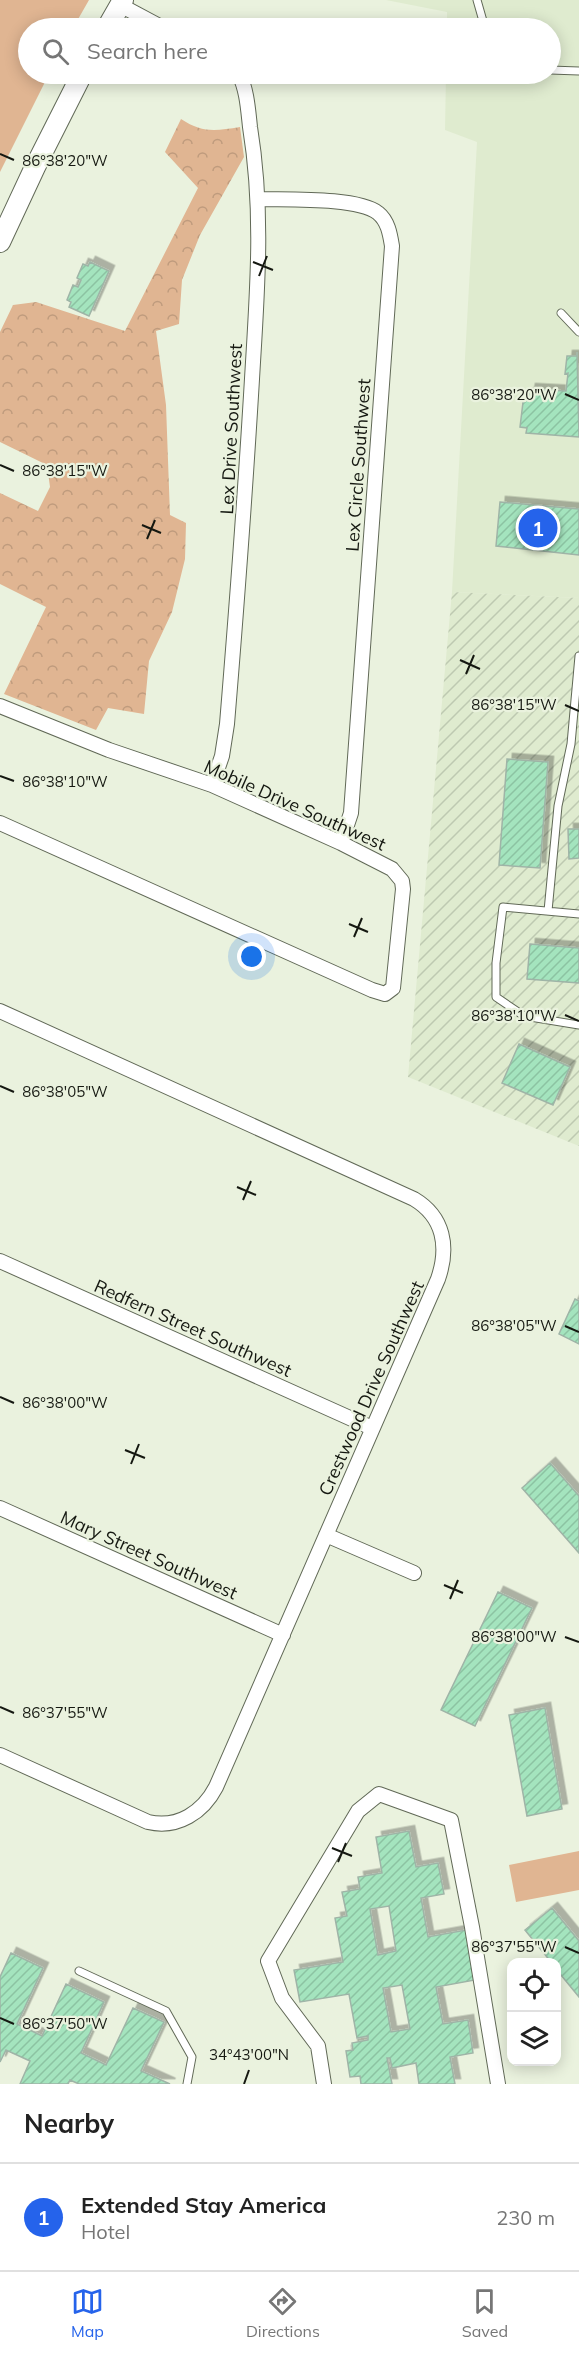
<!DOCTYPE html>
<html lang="en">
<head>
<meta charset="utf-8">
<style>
	:root { --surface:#fff; --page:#f2f2f2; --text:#222; --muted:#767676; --line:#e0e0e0; --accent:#2563eb }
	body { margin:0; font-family:Mulish,sans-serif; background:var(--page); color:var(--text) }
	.controls { position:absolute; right:18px; bottom:18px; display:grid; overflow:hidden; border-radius:12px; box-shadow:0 3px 15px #0003 }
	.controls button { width:54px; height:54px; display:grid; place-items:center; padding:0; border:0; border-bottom:2px solid var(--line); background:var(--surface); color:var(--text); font:30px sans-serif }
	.you { position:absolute; left:252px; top:957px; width:21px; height:21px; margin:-15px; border:4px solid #fff; border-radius:50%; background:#1a73e8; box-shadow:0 0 0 9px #1a73e833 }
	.badge { display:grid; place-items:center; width:39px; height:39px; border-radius:50%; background:var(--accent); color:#fff; font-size:20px; font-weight:700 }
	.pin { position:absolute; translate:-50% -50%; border:3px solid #fff; box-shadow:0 2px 6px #0006 }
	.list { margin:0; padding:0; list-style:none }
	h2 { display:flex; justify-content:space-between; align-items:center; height:78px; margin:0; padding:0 24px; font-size:26px }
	h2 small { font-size:20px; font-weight:400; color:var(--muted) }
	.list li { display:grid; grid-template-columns:39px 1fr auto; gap:18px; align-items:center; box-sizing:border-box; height:108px; padding:0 24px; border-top:2px solid var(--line) }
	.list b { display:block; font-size:22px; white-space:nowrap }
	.list p { margin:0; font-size:20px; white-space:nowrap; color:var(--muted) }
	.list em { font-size:20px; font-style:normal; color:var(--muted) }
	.icon { flex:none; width:33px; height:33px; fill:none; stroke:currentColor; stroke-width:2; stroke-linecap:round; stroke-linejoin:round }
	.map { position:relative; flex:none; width:579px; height:2084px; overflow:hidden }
	.search { position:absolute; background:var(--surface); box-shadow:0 3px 15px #0003; left:18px; right:18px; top:18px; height:66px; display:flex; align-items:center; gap:15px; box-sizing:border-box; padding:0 21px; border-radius:33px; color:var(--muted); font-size:22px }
	.sheet { height:186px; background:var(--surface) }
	nav { display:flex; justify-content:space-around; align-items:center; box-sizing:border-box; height:84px; border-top:2px solid var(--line); background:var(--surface); font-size:16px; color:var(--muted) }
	nav a { display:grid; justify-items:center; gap:3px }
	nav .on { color:var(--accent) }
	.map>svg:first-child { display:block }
	.built { fill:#dfebcf }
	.industrial { fill:url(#industrial-furrows) }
	.forest { fill:url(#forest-crowns) }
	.park { fill:#e0b592 }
	.building { fill:url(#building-hatch); stroke:#9fb4a7; stroke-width:1.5; fill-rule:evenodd; filter:url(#shadow) }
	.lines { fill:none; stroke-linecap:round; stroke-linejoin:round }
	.service-casing { stroke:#616957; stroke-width:9 }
	.minor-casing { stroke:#616957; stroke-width:16 }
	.secondary-casing { stroke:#616957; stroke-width:22 }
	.service { stroke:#fff; stroke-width:7 }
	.minor { stroke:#fff; stroke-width:14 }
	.secondary { stroke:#fff; stroke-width:20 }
	.ticks { fill:none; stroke:#151811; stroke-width:2 }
	.labels { text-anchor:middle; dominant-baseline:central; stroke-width:4.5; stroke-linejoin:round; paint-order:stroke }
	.street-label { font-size:18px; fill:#151811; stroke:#eaf2de }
	.ticks-label { font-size:15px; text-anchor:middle; fill:#151811; stroke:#eaf2de; stroke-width:4.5; stroke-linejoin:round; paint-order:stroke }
</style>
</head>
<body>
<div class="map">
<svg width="579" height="2084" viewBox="0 0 579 2084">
	<defs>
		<pattern id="industrial-furrows" width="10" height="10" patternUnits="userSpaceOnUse" patternTransform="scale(1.5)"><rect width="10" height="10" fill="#dfebcf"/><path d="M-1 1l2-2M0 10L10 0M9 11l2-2" fill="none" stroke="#bec9b1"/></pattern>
		<pattern id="forest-crowns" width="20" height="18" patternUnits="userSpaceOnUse" patternTransform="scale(1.5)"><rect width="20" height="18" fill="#e0b592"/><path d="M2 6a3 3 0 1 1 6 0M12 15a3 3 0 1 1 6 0" fill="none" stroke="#bf9b7d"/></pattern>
		<pattern id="building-hatch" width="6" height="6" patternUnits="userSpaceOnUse" patternTransform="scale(1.5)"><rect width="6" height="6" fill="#a4e4be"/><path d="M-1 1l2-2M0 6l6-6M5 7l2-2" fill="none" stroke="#8cc3a2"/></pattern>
		<filter id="shadow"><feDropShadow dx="5.5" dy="-5.5" stdDeviation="0" flood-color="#0004"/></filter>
	</defs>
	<rect width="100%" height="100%" fill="#eaf2de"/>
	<!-- built -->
	<path class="built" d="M 386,0 L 579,0 L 579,598 L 452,592 L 477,142 L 445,130 L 446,74 L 550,74 L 550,28 L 447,28 L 447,12 Z"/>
	<!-- industrial -->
	<path class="industrial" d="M 452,592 L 579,598 L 579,1146 L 408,1077 Z"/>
	<!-- forest -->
	<path class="forest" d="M 181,119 C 202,133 215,131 240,127 L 244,157 L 200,235 L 182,280 L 179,324 L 156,331 L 166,405 L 170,515 L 186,523 L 185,559 L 172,612 L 149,661 L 144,714 L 108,708 L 96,730 L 4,694 L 46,607 L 0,584 L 0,493 L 38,511 L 50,487 L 47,465 L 0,442 L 0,332 L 13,305 L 36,302 L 125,331 L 198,188 L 165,152 Z"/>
	<!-- park -->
	<path class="park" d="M 0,0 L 89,0 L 73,28 L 28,28 L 28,74 L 49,74 L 0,172 Z
		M 579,1851 L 579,1890 L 516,1902 L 509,1865 Z"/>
	<!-- building -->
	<path class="building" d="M 90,262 L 109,271 L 89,316 L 69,307 L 71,302 L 67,300 L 73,285 L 78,287 L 81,280 L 77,278 L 83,264 L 88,266 Z
		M 577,352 L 579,437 L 526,433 L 527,428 L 520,427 L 524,394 L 529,394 L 530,389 L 566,391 L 568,373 L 565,374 L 567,356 L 577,356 Z
		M 500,502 L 579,509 L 579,555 L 496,546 Z
		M 507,759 L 548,762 L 540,868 L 499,865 Z
		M 568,829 L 579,829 L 579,858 L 569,859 Z
		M 530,944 L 579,948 L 579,983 L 527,979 Z
		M 519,1044 L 570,1067 L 553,1105 L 502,1083 Z
		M 575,1299 L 579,1301 L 579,1344 L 559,1334 Z
		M 550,1463 L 579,1496 L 579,1553 L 522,1488 Z
		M 498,1592 L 532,1608 L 475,1726 L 441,1710 Z
		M 545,1708 L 562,1809 L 527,1816 L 509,1715 Z
		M 409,1831 L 416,1867 L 438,1863 L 444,1894 L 421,1898 L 428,1937 L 466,1930 L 475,1980 L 436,1987 L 443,2024 L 468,2020 L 473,2053 L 450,2057 L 455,2084 L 419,2084 L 416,2063 L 392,2068 L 390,2058 L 387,2058 L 392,2084 L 361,2084 L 360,2076 L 350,2077 L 346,2051 L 353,2050 L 352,2043 L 368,2040 L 368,2036 L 357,2038 L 349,1994 L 300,2002 L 294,1970 L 343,1962 L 335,1918 L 347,1916 L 342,1892 L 360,1889 L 358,1877 L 382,1873 L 376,1837 ZM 389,1906 L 396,1951 L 378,1955 L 370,1909 ZM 402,1985 L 410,2029 L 391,2032 L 383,1988 Z
		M 552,1908 L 579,1941 L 579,1997 L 556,1969 L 556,1962 L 551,1962 L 525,1930 Z
		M 11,1953 L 43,1968 L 17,2024 L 42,2036 L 66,1984 L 104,2002 L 81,2053 L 106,2065 L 133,2008 L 164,2022 L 141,2071 L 170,2084 L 79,2084 L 70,2080 L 68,2084 L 20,2084 L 30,2061 L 6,2050 L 0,2062 L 0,1977 Z"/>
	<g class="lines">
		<defs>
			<path id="service" d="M 477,0 L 485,28
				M 550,70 L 579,71
				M 561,313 L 579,332
				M 548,911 L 558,806 L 571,744 L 579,656
				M 579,914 L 503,907 L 496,963 L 496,997 L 524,1016 L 579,1025
				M 79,1971 L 166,2011 L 192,2057 L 187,2084"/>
			<path id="minor" d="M 120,5 L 163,28
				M 259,199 C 287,200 357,197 378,213 C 388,221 390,234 392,246 L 351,813 L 341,843
				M 0,706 L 109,750 L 212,785 L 341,843 L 392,869 L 402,881 L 403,889 L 393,988 L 385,994 L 372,990 L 0,823
				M 212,785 L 222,756 L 227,724 C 237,603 246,483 253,362 C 258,281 263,207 250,127 C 248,109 247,90 239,74
				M 0,1011 L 414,1199 C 444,1217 449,1247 438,1279 L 216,1787 C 203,1812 178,1829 148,1822 L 0,1755
				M 0,1261 L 372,1428
				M 0,1508 L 283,1635
				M 326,1535 L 414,1573
				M 324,2084 L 318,2046 L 282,1998 L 268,1961 L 358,1811 L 379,1794 L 451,1820 L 472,1927 L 498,2084"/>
			<path id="secondary" d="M 107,28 L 123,0
				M 0,242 L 35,167 L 82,74"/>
		</defs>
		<!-- service casing -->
		<use href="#service" class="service-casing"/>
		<!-- minor casing -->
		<use href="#minor" class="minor-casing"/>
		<!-- secondary casing -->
		<use href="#secondary" class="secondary-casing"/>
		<!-- service -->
		<use href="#service" class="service"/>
		<!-- minor -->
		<use href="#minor" class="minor"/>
		<!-- secondary -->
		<use href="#secondary" class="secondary"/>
	</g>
	<!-- ticks -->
	<path class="ticks" d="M 0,154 L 14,160M 253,262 L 273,270M 259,276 L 267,256M 565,394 L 579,400M 0,465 L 14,471M 142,525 L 161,533M 147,539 L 155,520M 460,660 L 480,669M 466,674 L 474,655M 565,705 L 579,711M 0,776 L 14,781M 349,924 L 368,932M 354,937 L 362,918M 565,1015 L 579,1021M 0,1086 L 14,1092M 237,1187 L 256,1195M 243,1200 L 251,1181M 565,1326 L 579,1332M 0,1397 L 14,1403M 125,1450 L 145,1458M 131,1464 L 139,1444M 444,1585 L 463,1593M 450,1599 L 458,1580M 565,1637 L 579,1642M 0,1707 L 14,1713M 332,1848 L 352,1856M 338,1862 L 346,1843M 565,1947 L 579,1953M 0,2018 L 14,2024M 244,2084 L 249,2070"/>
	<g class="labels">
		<!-- street labels -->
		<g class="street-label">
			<text transform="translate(231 429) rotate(-87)">Lex Drive Southwest</text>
			<text transform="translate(358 465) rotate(-86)">Lex Circle Southwest</text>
			<text transform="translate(295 805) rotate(24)">Mobile Drive Southwest</text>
			<text transform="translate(193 1328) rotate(24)">Redfern Street Southwest</text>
			<text transform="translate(371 1388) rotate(-66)">Crestwood Drive Southwest</text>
			<text transform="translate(149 1555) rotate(24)">Mary Street Southwest</text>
		</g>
	</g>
	<g class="ticks-label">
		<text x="65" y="166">86°38'20"W</text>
		<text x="514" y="400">86°38'20"W</text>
		<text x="65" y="476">86°38'15"W</text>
		<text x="514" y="710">86°38'15"W</text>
		<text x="65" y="787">86°38'10"W</text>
		<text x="514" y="1021">86°38'10"W</text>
		<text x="65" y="1097">86°38'05"W</text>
		<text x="514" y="1331">86°38'05"W</text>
		<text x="65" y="1408">86°38'00"W</text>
		<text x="514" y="1642">86°38'00"W</text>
		<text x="65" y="1718">86°37'55"W</text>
		<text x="514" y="1952">86°37'55"W</text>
		<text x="65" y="2029">86°37'50"W</text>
		<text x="249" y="2060">34°43'00"N</text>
	</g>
</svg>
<div class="controls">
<button><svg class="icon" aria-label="locate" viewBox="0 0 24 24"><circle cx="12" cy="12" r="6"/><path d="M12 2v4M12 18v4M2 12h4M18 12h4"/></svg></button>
<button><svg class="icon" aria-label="layers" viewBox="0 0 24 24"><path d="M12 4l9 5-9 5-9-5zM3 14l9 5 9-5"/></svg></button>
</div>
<div class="you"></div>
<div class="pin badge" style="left:538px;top:528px">1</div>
<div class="search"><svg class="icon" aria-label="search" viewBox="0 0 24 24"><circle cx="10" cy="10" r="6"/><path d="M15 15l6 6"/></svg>Search here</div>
</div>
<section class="sheet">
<h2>Nearby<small></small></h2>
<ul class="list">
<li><span class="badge">1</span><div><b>Extended Stay America</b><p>Hotel</p></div><em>230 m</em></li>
</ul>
</section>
<nav>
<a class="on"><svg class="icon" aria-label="map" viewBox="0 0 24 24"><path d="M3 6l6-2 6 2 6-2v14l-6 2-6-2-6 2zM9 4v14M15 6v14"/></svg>Map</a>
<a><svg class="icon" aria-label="directions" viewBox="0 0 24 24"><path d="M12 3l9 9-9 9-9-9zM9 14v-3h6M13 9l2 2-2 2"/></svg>Directions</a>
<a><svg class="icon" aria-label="saved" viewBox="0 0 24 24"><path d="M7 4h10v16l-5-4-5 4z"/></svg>Saved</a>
</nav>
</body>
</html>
